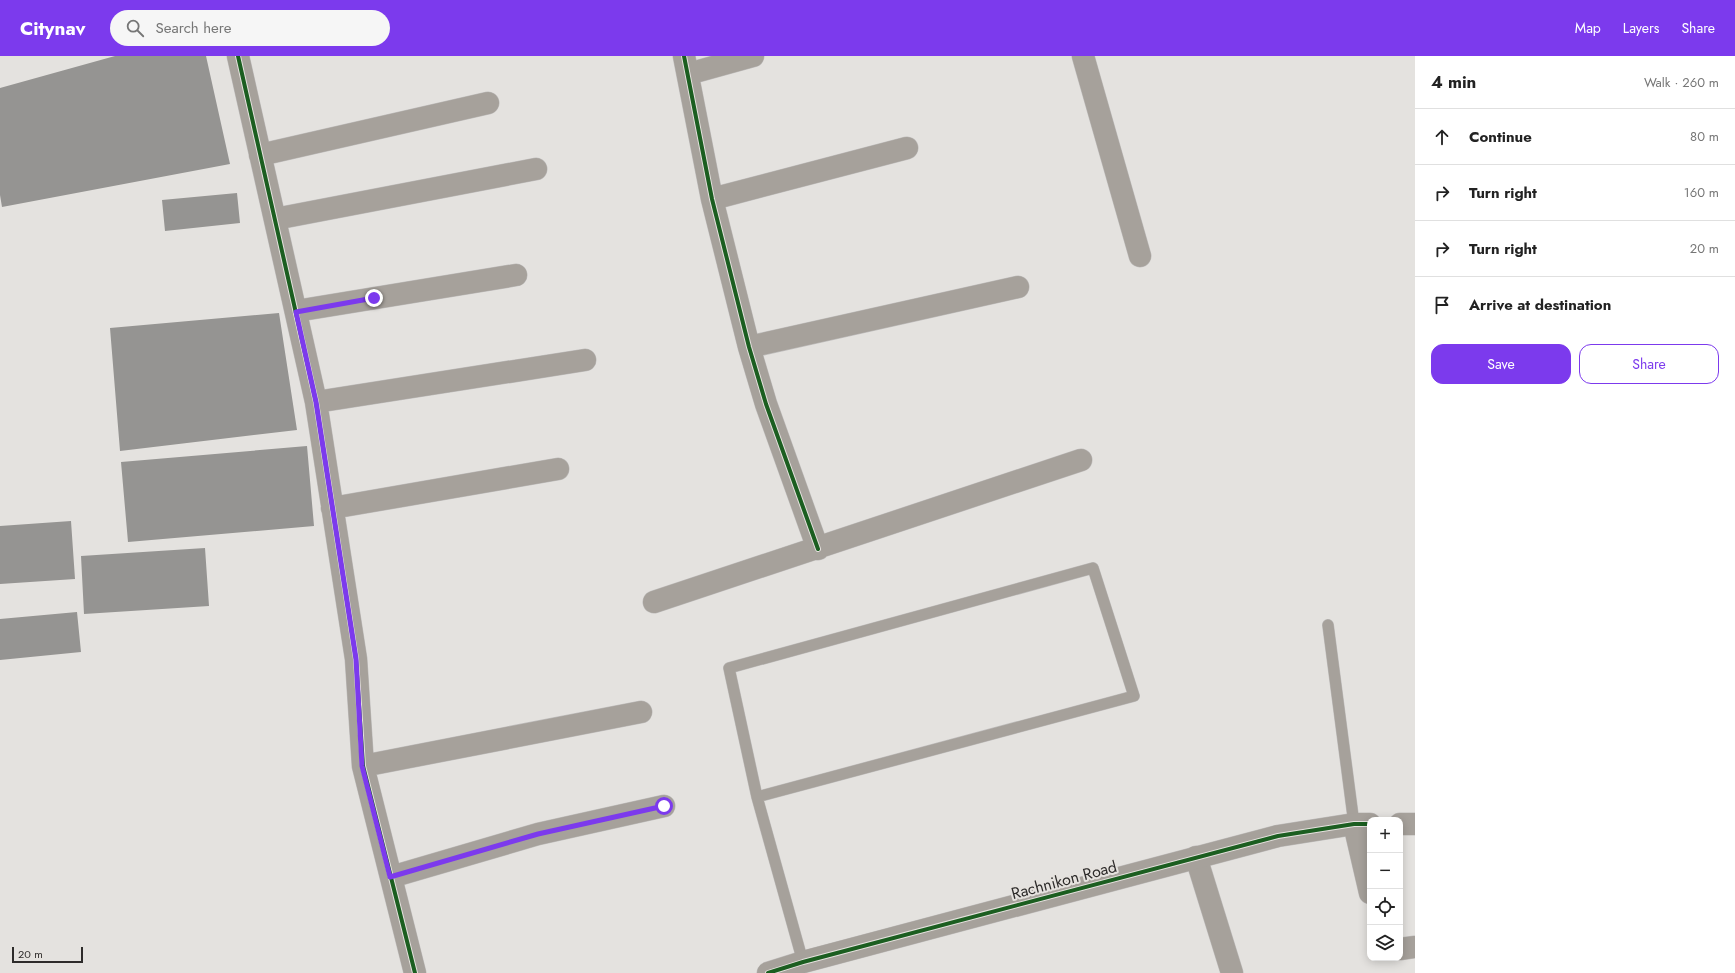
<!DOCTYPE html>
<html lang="en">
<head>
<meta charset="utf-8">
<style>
	:root { --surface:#fff; --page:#f6f6f6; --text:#222; --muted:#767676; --line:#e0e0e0; --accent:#7c3aed }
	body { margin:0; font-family:Jost,sans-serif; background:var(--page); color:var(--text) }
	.controls { position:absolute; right:12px; bottom:12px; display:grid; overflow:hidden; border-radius:8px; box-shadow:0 2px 10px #0003 }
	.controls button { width:36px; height:36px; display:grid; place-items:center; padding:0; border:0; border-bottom:1px solid var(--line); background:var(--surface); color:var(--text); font:20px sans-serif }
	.scale { position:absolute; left:12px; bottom:10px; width:71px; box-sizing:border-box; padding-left:4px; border:2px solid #2d2b2a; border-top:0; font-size:11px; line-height:14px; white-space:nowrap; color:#2d2b2a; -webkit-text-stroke:3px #e5e2de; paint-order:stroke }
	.stop { position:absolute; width:12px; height:12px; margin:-9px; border:3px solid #7c3aed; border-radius:50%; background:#fff }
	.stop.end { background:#7c3aed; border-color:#fff; box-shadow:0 1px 4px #0008 }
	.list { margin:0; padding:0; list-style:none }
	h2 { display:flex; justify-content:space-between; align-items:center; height:52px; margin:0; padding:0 16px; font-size:17px }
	h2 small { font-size:13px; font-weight:400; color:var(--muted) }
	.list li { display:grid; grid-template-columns:26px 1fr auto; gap:12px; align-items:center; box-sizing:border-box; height:56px; padding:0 16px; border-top:1px solid var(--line) }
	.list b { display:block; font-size:15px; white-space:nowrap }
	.list em { font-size:13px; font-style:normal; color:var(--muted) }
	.actions { display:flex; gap:8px; padding:12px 16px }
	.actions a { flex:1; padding:9px 0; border:1px solid var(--accent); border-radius:12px; text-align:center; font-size:14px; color:var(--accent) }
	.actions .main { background:var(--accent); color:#fff }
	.icon { flex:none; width:22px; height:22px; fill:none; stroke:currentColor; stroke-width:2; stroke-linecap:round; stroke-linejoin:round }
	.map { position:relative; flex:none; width:1415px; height:917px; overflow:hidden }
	header { display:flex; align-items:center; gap:24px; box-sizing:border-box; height:56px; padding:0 20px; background:var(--accent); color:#fff }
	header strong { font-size:19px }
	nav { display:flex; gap:22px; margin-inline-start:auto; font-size:14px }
	.search { width:280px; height:36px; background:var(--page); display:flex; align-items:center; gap:10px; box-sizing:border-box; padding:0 14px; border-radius:22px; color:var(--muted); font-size:15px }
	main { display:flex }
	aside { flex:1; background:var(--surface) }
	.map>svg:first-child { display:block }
	.building { fill:#959492 }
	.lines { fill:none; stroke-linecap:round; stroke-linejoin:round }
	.service-casing { stroke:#bfbdbc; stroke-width:12 }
	.minor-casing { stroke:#bfbdbc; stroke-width:23 }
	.tertiary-casing { stroke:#bfbdbc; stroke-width:23 }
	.service { stroke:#a6a19b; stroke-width:11 }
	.minor { stroke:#a6a19b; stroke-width:22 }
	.tertiary { stroke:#a6a19b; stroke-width:22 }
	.cycleway-casing { stroke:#e5e2de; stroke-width:6 }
	.cycleway { stroke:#1b5e20; stroke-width:4 }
	.route { stroke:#7c3aed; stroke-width:5 }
	.labels { text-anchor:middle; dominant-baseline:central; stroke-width:4; stroke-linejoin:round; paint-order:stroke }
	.street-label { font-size:16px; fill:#2d2b2a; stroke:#e5e2de }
</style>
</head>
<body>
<header>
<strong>Citynav</strong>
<div class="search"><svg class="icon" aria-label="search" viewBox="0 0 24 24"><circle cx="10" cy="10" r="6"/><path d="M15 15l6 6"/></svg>Search here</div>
<nav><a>Map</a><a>Layers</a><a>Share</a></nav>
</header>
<main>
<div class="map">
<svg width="1415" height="917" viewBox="0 0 1415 917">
	<rect width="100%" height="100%" fill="#e4e2df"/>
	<!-- building -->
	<path class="building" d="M 115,0 L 206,0 L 230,108 L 2,151 L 0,139 L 0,32 Z
		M 237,137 L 240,167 L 165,175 L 162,144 Z
		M 279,257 L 297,374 L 120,395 L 110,272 Z
		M 307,390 L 314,470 L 128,486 L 121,406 Z
		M 71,465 L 75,523 L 0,528 L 0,470 Z
		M 205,492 L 209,550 L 84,558 L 81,500 Z
		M 77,556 L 81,596 L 0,604 L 0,563 Z"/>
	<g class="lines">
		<defs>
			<path id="service" d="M 1328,569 L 1354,768
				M 757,741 L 1134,640 L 1093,512 L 729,612 L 757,741 L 803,906"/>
			<path id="minor" d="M 238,0 L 316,346 L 356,603 L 363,710 L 415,917
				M 684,0 L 712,143 L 749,291 L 766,348 L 818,493
				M 1083,0 L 1140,200
				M 688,18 L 753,0
				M 260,99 L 488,47
				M 712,143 L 907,92
				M 275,163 L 536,113
				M 296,255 L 516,219
				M 749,291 L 1018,231
				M 316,346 L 585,304
				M 332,452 L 558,413
				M 654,546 L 1081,404
				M 363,710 L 641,656
				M 1354,768 L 1370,837
				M 1196,801 L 1232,917
				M 391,821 L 538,778 L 664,750
				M 1400,893 L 1415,891"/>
			<path id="tertiary" d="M 1400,768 L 1415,768
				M 768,917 L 803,906 L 1278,780 L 1354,768 L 1370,768"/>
		</defs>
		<!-- service casing -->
		<use href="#service" class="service-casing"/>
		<!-- minor casing -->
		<use href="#minor" class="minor-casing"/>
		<!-- tertiary casing -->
		<use href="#tertiary" class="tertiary-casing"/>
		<!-- service -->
		<use href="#service" class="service"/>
		<!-- minor -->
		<use href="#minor" class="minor"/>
		<!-- tertiary -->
		<use href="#tertiary" class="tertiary"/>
		<defs>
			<path id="cycleway" d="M 238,0 L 316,346 L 356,603 L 363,710 L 415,917
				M 684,0 L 712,143 L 749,291 L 766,348 L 818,493
				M 768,917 L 803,906 L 1278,780 L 1354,768 L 1370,768"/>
		</defs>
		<!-- cycleway casing -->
		<use href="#cycleway" class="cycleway-casing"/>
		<!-- cycleway -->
		<use href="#cycleway" class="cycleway"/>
	</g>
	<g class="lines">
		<!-- route -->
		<path class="route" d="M 374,242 L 296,256 L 316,346 L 356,603 L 362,710 L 390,821 L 538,778 L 664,750"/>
	</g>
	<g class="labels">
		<!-- street labels -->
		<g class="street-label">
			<text transform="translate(1064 824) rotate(-15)">Rachnikon Road</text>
		</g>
	</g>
</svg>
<div class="controls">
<button>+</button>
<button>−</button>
<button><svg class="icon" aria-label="locate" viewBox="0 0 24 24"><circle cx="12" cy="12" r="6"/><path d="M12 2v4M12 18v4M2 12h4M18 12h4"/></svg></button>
<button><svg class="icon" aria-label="layers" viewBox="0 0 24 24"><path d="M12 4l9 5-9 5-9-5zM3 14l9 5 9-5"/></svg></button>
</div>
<div class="scale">20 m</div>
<div class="stop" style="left:664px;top:750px"></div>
<div class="stop end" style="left:374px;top:242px"></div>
</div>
<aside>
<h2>4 min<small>Walk · 260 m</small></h2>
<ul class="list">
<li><svg class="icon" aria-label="ahead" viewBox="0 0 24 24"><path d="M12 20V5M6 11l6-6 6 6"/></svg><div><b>Continue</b></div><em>80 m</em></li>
<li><svg class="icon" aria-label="right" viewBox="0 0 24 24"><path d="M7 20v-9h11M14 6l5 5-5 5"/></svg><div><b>Turn right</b></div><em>160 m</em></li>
<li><svg class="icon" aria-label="right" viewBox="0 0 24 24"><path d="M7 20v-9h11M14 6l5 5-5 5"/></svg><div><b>Turn right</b></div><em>20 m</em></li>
<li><svg class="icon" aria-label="arrive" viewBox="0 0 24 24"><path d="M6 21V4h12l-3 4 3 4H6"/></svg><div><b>Arrive at destination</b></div></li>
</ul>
<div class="actions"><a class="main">Save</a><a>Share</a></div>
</aside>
</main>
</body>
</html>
